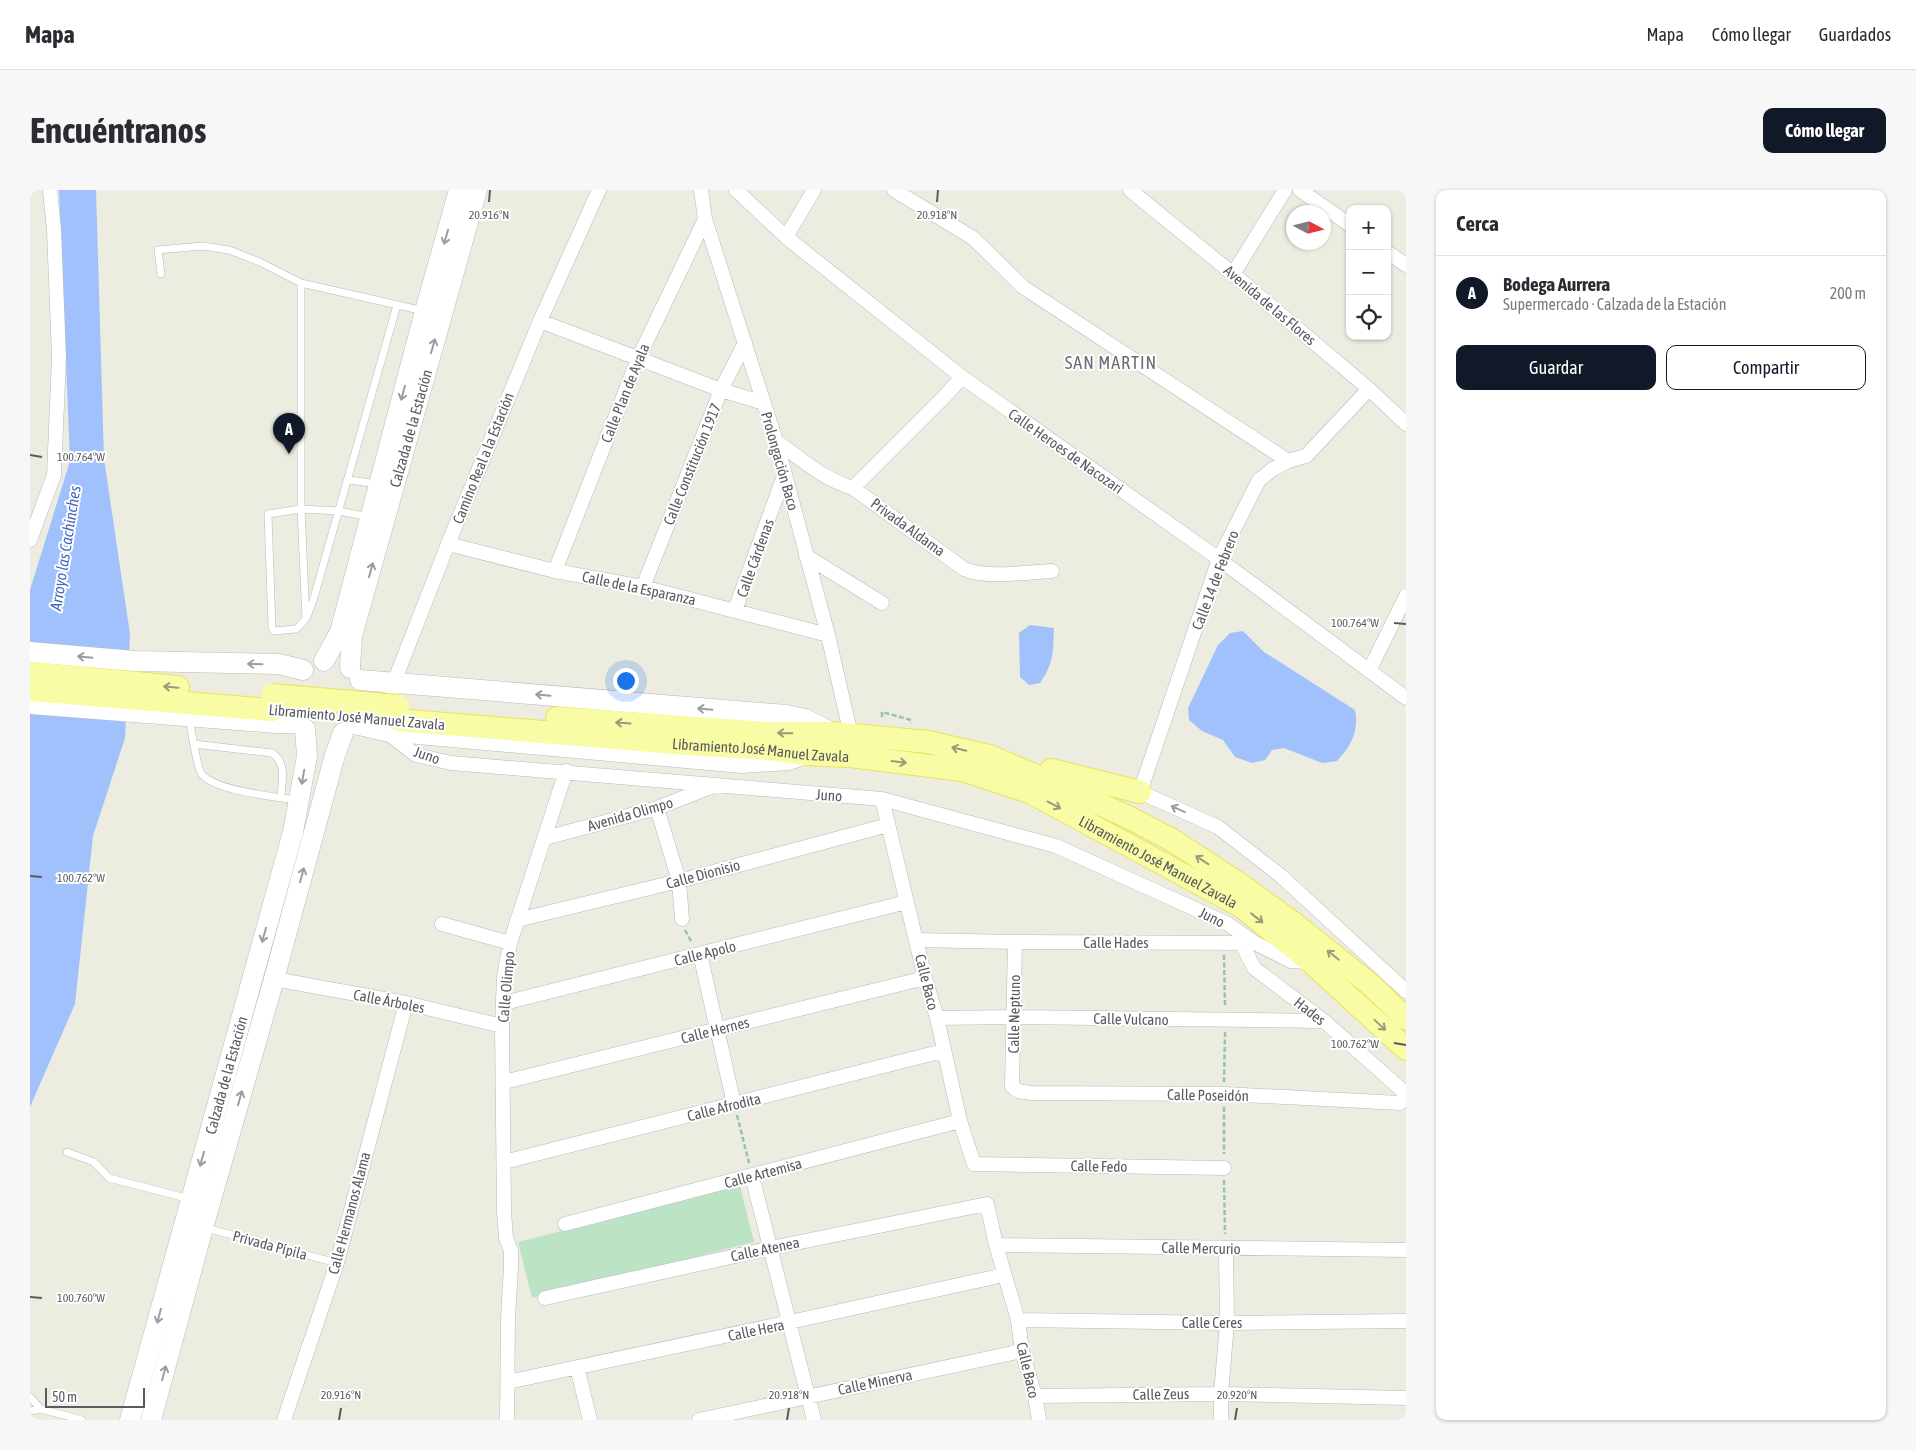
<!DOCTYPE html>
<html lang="es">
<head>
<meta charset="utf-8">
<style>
	:root { --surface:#fff; --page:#f7f7f7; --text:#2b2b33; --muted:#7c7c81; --line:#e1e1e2; --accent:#111827 }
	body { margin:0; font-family:"Asap Condensed",sans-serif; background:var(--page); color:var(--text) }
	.controls { position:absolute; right:15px; top:15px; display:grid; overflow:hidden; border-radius:10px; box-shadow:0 1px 4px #0004 }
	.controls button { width:45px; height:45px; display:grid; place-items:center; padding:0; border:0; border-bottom:1px solid var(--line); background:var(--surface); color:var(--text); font:25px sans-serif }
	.compass { position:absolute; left:1256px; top:15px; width:45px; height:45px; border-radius:50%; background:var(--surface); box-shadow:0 1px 4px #0004; rotate:97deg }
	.scale { position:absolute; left:15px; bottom:12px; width:100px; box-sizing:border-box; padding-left:5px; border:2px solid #595b61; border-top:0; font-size:14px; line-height:18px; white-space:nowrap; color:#595b61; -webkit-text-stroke:4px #fff; paint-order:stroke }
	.you { position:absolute; left:595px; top:490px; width:18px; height:18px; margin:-12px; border:4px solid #fff; border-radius:50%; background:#1a73e8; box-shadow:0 0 0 8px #1a73e833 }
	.badge { display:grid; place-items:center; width:32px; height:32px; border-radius:50%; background:var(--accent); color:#fff; font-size:16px; font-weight:700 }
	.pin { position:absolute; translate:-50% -41px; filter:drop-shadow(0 1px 2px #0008) }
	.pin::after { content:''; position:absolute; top:26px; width:18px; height:15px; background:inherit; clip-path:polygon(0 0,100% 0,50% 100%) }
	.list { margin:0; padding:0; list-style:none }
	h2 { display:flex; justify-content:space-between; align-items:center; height:65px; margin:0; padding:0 20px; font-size:21px }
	h2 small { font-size:16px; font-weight:400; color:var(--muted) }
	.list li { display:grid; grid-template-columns:32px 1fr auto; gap:15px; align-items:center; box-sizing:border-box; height:75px; padding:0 20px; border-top:1px solid var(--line) }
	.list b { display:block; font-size:19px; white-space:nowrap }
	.list p { margin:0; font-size:16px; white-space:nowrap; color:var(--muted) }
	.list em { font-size:16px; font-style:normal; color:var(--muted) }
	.actions { display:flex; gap:10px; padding:15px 20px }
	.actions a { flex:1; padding:11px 0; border:1px solid var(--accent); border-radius:10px; text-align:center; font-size:18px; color:var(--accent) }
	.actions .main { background:var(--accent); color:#fff }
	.icon { flex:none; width:28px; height:28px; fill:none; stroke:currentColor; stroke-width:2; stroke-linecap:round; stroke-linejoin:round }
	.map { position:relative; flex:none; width:1376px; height:1230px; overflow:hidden; border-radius:10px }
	header { display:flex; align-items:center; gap:30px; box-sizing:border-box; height:70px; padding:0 25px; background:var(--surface); border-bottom:1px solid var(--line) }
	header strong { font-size:24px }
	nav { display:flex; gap:28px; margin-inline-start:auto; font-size:18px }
	.intro { display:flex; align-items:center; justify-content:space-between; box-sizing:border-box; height:120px; padding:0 30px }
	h1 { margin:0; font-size:35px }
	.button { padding:12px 22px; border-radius:10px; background:var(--accent); color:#fff; font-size:18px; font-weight:700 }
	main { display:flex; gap:30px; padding:0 30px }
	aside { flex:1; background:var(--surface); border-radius:10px; box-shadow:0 1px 4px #0004 }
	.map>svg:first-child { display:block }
	.green { fill:#bde3c5 }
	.water { fill:#a1c1fc }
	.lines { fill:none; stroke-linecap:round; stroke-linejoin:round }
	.lane-casing { stroke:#b8b9bf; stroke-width:8 }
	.street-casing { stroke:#b8b9bf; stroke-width:15 }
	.secondary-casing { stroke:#b9bbc2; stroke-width:21 }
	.primary-casing { stroke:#ece15a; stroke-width:24 }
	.path { stroke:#97c3ad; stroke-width:2.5; stroke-dasharray:5 2.5; stroke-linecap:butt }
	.lane { stroke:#fff; stroke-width:7 }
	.street { stroke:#fff; stroke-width:14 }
	.secondary { stroke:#fff; stroke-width:20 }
	.primary { stroke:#f8fca5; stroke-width:22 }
	.primary-bridge-casing { stroke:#ece15a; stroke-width:24; stroke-linecap:butt }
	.primary-bridge { stroke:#f8fca5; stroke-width:22 }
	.oneway { stroke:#9b9da0 }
	.oneway2 { stroke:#999b7c }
	.ticks { fill:none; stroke:#595b61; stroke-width:2 }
	.labels { text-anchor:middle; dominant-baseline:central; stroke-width:4; stroke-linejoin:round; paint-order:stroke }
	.street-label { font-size:15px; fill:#595b61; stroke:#fff }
	.water-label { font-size:16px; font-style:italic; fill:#4567bd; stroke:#fff }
	.quarter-label { font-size:18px; letter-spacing:1px; fill:#6a6d73; stroke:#fff }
	.ticks-label { font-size:12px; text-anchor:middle; fill:#595b61; stroke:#fff; stroke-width:4; stroke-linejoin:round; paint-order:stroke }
</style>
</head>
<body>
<header>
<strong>Mapa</strong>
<nav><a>Mapa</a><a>Cómo llegar</a><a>Guardados</a></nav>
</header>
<div class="intro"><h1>Encuéntranos</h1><a class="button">Cómo llegar</a></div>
<main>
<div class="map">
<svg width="1376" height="1230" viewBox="0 0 1376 1230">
	<rect width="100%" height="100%" fill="#ecece0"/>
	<!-- green -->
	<path class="green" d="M 710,996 L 724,1052 L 502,1108 L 488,1052 Z"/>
	<!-- water -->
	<path class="water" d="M 29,0 L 66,0 L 74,269 L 100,444 L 95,548 L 63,646 L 45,814 L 0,917 L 0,400 L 40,271 Z
		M 1000,435 L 1024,438 C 1023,462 1024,473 1010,493 L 999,495 L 990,487 L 989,443 Z
		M 1213,441 L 1234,462 L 1325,520 C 1329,542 1321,556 1307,571 L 1292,573 L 1254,558 L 1242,560 L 1235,570 L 1222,573 L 1205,567 L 1193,550 L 1172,541 L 1159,530 L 1158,518 L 1188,455 L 1200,443 Z"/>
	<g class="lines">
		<defs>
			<path id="lane" d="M 131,84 L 128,60 L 172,56 L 199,60 L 230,72 L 271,93 L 394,121
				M 271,93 L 271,319 L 309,321 L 339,327
				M 319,290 L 348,294
				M 271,319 L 276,429 L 266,439 L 244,441 L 242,438 L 238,324 Z
				M 276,429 L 283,411 L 367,115
				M 159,529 C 162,541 166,574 171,583 C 180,600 246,607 266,610
				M 164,554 L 242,563 C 257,573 252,591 251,607
				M 37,962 L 64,972 L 79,988 L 160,1009
				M 176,1038 L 307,1073
				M 0,1207 L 11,1219
				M 0,1221 L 11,1219 L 52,1230"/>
			<path id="street" d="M 569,0 L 510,131 L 418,354 L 364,492 L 355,541 L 386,565 L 421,573 L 852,609 L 1026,656 L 1198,734 L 1225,753
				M 671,0 L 675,29 L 746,251 L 798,445 L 821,545
				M 706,0 L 756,47 L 932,187 L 1189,369 L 1376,508
				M 864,0 L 943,48 L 993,97 L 1258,271
				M 1100,0 L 1203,84 L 1339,199 L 1376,234
				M 1270,0 L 1320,35
				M 756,47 L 784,0
				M 1357,62 L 1376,75
				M 1203,84 L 1255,0
				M 510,131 L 691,200 L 734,213
				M 1339,199 L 1276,266 L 1258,271 L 1243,279 L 1229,290 L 1189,369 L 1110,602 L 1188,637 L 1251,686 L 1376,801
				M 746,251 C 771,269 793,289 823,298 L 934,379 C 958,389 995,382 1022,381
				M 823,298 L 915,206 L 932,187
				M 0,350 L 24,285 L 29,167 L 24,40 L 20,0
				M 418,354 L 525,381 L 613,397 L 798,445
				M 776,366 L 852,413
				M 525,381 L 608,169 L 675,29
				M 613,397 L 691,200 L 715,153
				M 705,420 L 754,286
				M 1339,481 L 1376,406
				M 852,609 L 895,788 L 907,828 L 930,931 L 944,974 L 1194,978
				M 627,618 L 649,691 L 652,729
				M 515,648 L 627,618 L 681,597
				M 487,730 L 649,691 L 858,635
				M 412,734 L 480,753
				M 887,750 L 985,752 L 1225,753 L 1261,771 L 1279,772
				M 985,752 L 982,896 L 988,901 L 1001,903 L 1194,904 L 1370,913 L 1374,907 L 1373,901 L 1294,831 L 1224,778 L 1211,752
				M 670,764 L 704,914
				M 244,789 L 376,813 L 472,836
				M 474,813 L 877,712
				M 907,828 L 984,827 L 1294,831
				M 474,892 L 895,788
				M 474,972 L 913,861
				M 722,986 L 784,1230
				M 535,1034 L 930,931
				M 966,1055 L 1376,1060
				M 515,1108 L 741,1058 L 957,1014 L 966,1055 L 988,1130 L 992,1161 L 1005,1206 L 1009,1230
				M 988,1130 L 1197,1133 L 1376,1131
				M 547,1177 L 560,1230
				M 478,1192 L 760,1132 L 974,1085
				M 1005,1206 L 1191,1204 L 1376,1208
				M 254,1230 L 307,1073 L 376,813
				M 477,1230 L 478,1128 L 481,1077 L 481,1061 L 476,1048 L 474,1021 L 472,836 L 474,787 L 480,753 L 536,581
				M 669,1230 L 992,1161
				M 1191,1230 L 1191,1204 L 1197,1133 L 1196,1058"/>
			<g id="secondary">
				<path d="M 0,462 L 104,471 L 249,474 L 273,480"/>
				<path d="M 294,471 L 310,442 L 395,121 L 429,0"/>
				<path id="s1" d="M 320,478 L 322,446 L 447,0"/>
				<path d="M 330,490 L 756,525 L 775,529 L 802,543"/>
				<path d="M 0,514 L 246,533 L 268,533"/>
				<path d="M 325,534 L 355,541 L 712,573 L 758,570 L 770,566"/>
				<path id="s2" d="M 100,1230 L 263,642 L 277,566 L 275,539"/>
				<path d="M 121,1230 L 173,1038 L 244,789 L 305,565 L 313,543"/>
			</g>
			<g id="primary">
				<path d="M 0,483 L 148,497"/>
				<path d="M 0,500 L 242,520"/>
				<path d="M 527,528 L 736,543 L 802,543 L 898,552 L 959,566 L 1028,595 L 1098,627 L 1142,650 L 1211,695 L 1266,735 L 1341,795 L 1376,829"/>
				<path id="s3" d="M 368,530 L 669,555 L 729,558 L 776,564 L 820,566 L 933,580 L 1000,602 L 1211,716 L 1281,772 L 1376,859"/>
				<path d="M 1021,580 L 1110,602"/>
			</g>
		</defs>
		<!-- lane casing -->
		<use href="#lane" class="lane-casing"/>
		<!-- street casing -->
		<use href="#street" class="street-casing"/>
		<!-- secondary casing -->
		<use href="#secondary" class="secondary-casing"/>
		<!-- primary casing -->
		<use href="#primary" class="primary-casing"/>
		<!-- path -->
		<path class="path" d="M 852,527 L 852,522 L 881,530 L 881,533
			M 655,740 L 662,753
			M 1194,765 L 1195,817
			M 1194,892 L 1195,842
			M 1194,917 L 1194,964
			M 707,925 L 719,973
			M 1194,990 L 1195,1044"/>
		<!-- lane -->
		<use href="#lane" class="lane"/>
		<!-- street -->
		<use href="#street" class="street"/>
		<!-- secondary -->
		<use href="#secondary" class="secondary"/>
		<!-- primary -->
		<use href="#primary" class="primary"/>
		<defs>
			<path id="primary-bridge" d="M 242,505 L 368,516"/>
		</defs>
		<!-- primary-bridge casing -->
		<use href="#primary-bridge" class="primary-bridge-casing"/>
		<!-- primary-bridge -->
		<use href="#primary-bridge" class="primary-bridge"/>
	</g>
	<!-- one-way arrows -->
	<defs><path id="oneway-shaft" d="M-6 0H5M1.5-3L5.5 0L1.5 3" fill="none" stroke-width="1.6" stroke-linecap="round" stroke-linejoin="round" transform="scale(1.25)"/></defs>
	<g class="oneway">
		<use href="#oneway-shaft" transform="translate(416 47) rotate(106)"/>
		<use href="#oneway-shaft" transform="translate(403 156) rotate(-74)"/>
		<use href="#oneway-shaft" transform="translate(373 203) rotate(105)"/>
		<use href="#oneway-shaft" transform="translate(341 380) rotate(-74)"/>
		<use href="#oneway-shaft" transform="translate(55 467) rotate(-175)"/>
		<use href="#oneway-shaft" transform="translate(225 474) rotate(-179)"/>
		<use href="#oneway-shaft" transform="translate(513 505) rotate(-175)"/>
		<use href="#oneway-shaft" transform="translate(675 519) rotate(-175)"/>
		<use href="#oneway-shaft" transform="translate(273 587) rotate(100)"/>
		<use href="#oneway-shaft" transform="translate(1148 619) rotate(-156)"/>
		<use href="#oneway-shaft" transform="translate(272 685) rotate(-75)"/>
		<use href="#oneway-shaft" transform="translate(234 745) rotate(106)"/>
		<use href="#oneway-shaft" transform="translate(210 908) rotate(-74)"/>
		<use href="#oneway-shaft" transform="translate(172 969) rotate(106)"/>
		<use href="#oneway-shaft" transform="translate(129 1126) rotate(105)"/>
		<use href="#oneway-shaft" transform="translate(134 1183) rotate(-75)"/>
	</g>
	<g class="oneway2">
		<use href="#oneway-shaft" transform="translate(141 497) rotate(-175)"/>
		<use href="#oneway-shaft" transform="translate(593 533) rotate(-176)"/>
		<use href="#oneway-shaft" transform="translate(755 543) rotate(-179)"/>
		<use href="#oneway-shaft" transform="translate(929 559) rotate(-167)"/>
		<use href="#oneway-shaft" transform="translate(869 572) rotate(7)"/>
		<use href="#oneway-shaft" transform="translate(1024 615) rotate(28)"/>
		<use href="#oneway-shaft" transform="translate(1172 670) rotate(-147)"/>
		<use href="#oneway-shaft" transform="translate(1227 728) rotate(38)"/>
		<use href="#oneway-shaft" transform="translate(1303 765) rotate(-141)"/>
		<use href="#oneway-shaft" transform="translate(1350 835) rotate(43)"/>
	</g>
	<!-- ticks -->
	<path class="ticks" d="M 459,12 L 460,0M 907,12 L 908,0M 0,265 L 12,267M 1364,433 L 1376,434M 0,686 L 12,687M 1364,853 L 1376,855M 0,1107 L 12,1108M 309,1230 L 311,1218M 757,1230 L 759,1218M 1205,1230 L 1207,1218"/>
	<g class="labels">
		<!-- street labels -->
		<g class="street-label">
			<text transform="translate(1240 115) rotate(40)">Avenida de las Flores</text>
			<text transform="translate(595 203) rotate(-68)">Calle Plan de Ayala</text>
			<text stroke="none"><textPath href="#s1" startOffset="248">Calzada de la Estación</textPath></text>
			<text transform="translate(1036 261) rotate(35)">Calle Heroes de Nacozari</text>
			<text transform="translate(453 268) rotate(-68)">Camino Real a la Estación</text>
			<text transform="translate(750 271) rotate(74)">Prolongación Baco</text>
			<text transform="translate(662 274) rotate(-68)">Calle Constitución 1917</text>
			<text transform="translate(878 337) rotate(36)">Privada Aldama</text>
			<text transform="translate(725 368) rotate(-70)">Calle Cárdenas</text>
			<text transform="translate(1185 390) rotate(-69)">Calle 14 de Febrero</text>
			<text transform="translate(609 398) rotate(12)">Calle de la Esparanza</text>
			<text transform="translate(327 527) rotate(5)">Libramiento José Manuel Zavala</text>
			<text stroke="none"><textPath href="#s3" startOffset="364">Libramiento José Manuel Zavala</textPath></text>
			<text transform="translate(397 565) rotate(19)">Juno</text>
			<text transform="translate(799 605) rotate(4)">Juno</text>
			<text transform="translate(600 624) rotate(-16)">Avenida Olimpo</text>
			<text stroke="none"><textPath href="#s3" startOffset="784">Libramiento José Manuel Zavala</textPath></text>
			<text transform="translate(673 684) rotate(-15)">Calle Dionisio</text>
			<text transform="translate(1182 727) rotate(26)">Juno</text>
			<text x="1086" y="752">Calle Hades</text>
			<text transform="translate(675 763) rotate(-14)">Calle Apolo</text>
			<text transform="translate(897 792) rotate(76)">Calle Baco</text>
			<text transform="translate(476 797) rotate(-85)">Calle Olimpo</text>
			<text transform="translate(359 811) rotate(11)">Calle Árboles</text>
			<text transform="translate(1280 821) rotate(38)">Hades</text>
			<text transform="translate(984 824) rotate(-89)">Calle Neptuno</text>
			<text transform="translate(1101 829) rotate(1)">Calle Vulcano</text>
			<text transform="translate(685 840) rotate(-14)">Calle Hernes</text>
			<text stroke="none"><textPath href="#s2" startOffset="358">Calzada de la Estación</textPath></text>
			<text transform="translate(1178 905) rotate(1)">Calle Poseidón</text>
			<text transform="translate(694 917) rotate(-14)">Calle Afrodita</text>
			<text transform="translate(1069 976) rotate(1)">Calle Fedo</text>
			<text transform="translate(733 983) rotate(-15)">Calle Artemisa</text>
			<text transform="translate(319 1023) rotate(-75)">Calle Hermanos Alama</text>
			<text transform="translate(240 1055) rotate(15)">Privada Pípila</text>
			<text transform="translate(1171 1058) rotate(1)">Calle Mercurio</text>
			<text transform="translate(735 1059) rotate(-12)">Calle Atenea</text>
			<text x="1182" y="1132">Calle Ceres</text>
			<text transform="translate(726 1140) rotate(-12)">Calle Hera</text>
			<text transform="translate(998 1180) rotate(77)">Calle Baco</text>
			<text transform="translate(845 1192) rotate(-12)">Calle Minerva</text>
			<text transform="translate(1131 1204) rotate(-1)">Calle Zeus</text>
		</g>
		<!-- water labels -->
		<g class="water-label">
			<text transform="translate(35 358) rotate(-81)">Arroyo las Cachinches</text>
		</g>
		<!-- quarter labels -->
		<g class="quarter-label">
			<text x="1081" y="172">SAN MARTIN</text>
		</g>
	</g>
	<g class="ticks-label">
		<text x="459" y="29">20.916°N</text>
		<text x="907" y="29">20.918°N</text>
		<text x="51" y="271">100.764°W</text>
		<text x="1325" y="437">100.764°W</text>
		<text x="51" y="692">100.762°W</text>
		<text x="1325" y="858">100.762°W</text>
		<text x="51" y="1112">100.760°W</text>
		<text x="311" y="1209">20.916°N</text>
		<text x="759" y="1209">20.918°N</text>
		<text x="1207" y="1209">20.920°N</text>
	</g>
</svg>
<div class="controls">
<button>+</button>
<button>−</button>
<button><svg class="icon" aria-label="locate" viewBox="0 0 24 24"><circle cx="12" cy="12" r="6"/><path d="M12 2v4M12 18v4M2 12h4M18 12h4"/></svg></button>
</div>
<svg class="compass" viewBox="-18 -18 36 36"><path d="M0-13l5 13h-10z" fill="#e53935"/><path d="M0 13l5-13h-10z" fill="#7c7c81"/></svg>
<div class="scale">50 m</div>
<div class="you"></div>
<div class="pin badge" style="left:259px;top:264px">A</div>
</div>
<aside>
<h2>Cerca<small></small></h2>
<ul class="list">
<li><span class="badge">A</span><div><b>Bodega Aurrera</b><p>Supermercado · Calzada de la Estación</p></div><em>200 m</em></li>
</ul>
<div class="actions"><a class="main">Guardar</a><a>Compartir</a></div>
</aside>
</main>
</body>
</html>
